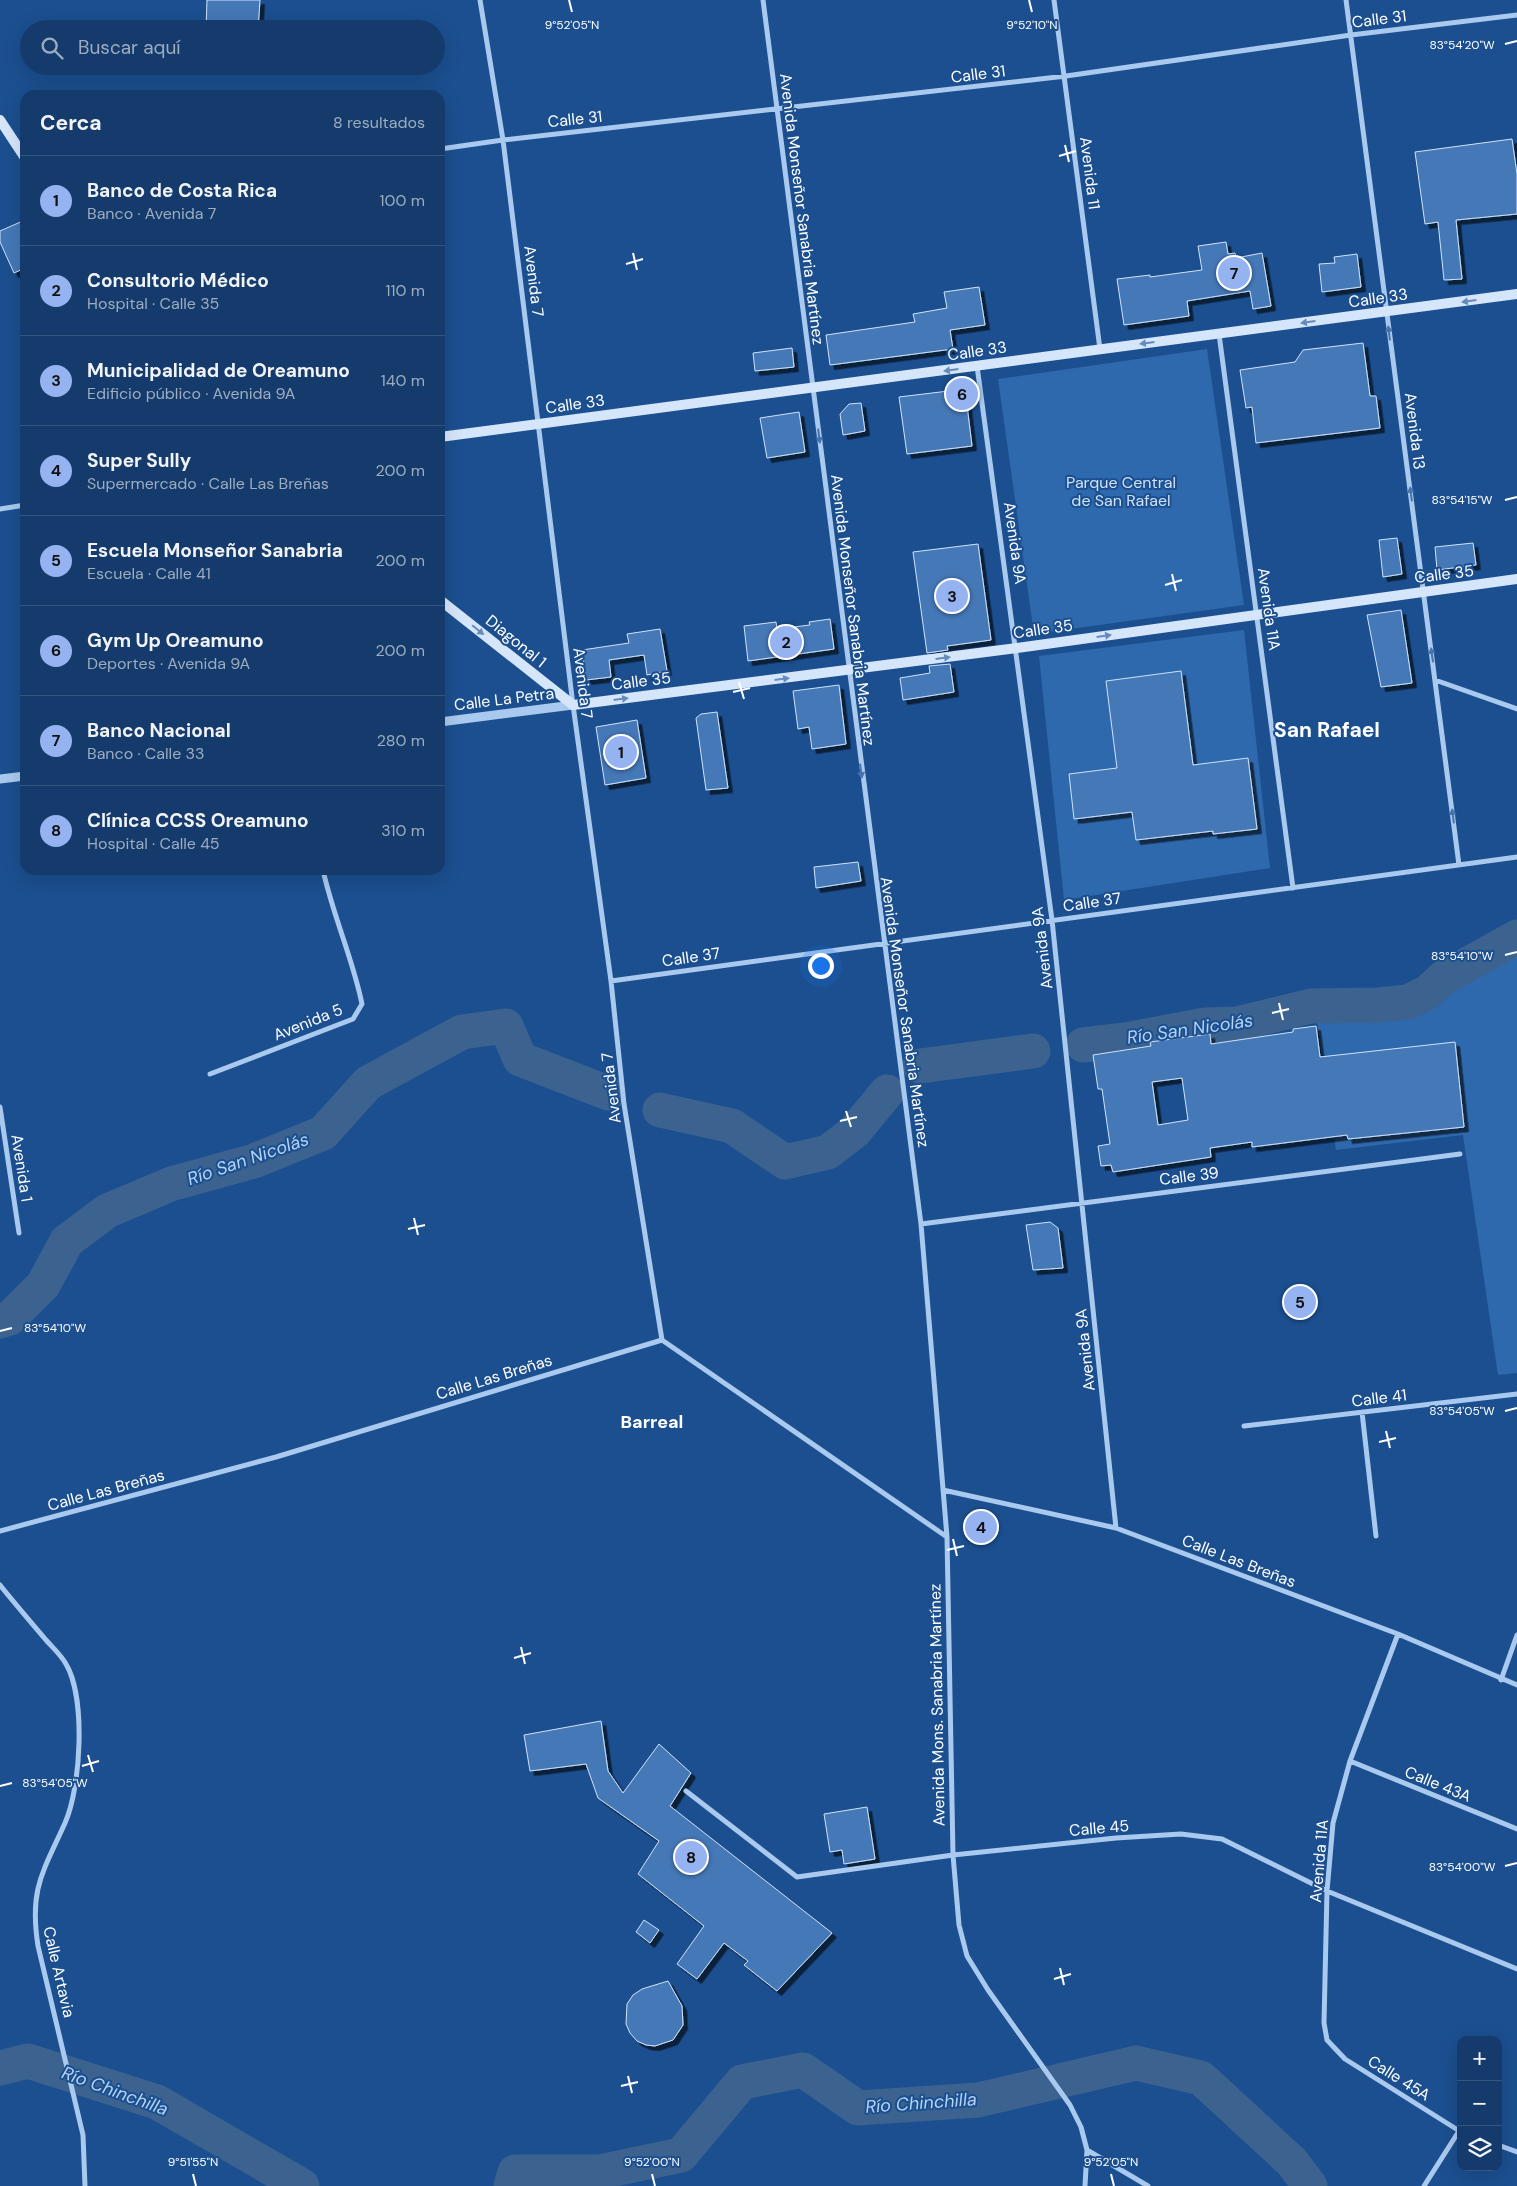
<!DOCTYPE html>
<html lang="es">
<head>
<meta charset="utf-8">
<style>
	:root { --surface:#143b6b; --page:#1d4271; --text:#f1f3f6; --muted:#9dadc1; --line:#33557e; --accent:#95b2f1 }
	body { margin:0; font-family:"DM Sans",sans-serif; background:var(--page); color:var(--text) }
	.controls { position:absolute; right:15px; bottom:15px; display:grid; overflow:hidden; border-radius:10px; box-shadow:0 5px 20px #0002 }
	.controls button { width:45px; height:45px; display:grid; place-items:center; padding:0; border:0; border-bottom:1px solid var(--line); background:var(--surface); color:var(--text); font:25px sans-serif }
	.you { position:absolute; left:820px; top:965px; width:18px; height:18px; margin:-12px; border:4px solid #fff; border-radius:50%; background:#1a73e8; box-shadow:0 0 0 8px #1a73e833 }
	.badge { display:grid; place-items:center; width:32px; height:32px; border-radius:50%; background:var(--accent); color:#111; font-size:16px; font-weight:700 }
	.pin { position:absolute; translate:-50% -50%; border:2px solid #fff; box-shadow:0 1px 5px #0006 }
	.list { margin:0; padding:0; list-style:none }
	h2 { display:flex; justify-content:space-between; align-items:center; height:65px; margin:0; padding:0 20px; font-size:21px }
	h2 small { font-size:16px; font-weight:400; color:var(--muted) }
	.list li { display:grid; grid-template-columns:32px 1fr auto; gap:15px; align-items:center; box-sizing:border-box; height:90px; padding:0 20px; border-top:1px solid var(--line) }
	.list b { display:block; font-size:19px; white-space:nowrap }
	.list p { margin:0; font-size:16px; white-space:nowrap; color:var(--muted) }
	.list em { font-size:16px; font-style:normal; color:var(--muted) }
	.icon { flex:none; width:28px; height:28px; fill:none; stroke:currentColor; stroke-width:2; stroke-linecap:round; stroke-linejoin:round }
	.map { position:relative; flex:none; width:1517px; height:2186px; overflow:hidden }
	.search { position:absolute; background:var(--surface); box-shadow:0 5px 20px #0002; left:20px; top:20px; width:425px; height:55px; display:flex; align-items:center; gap:12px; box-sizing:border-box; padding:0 18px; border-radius:28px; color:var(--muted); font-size:19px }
	.panel { position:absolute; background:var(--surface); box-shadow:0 5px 20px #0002; left:20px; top:90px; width:425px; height:785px; border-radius:15px }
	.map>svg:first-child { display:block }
	.green { fill:#2e69ad; fill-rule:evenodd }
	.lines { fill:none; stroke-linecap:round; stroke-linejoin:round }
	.river { stroke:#3c6290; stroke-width:35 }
	.building { fill:#4478b7; stroke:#cfe3fa; fill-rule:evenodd; filter:url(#shadow) }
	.minor { stroke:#a9c9ee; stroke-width:5 }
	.tertiary { stroke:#a9c9ee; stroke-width:9 }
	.secondary { stroke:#d6e6fa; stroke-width:10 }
	.oneway { fill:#668bba }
	.oneway2 { fill:#4674ac }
	.ticks { fill:none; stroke:#fff; stroke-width:2 }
	.labels { text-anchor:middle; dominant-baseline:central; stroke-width:4; stroke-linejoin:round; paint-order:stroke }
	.street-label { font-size:16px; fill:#fff; stroke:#1b4f8f }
	.park-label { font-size:16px; fill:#cfe3fa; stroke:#1b4f8f }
	.water-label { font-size:18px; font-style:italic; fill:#b5d3f5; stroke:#1b4f8f }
	.neighbourhood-label { font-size:18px; font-weight:bold; fill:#fff; stroke:#1b4f8f }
	.district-label { font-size:21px; font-weight:bold; fill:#fff; stroke:#1b4f8f }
	.ticks-label { font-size:12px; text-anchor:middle; fill:#fff; stroke:#1b4f8f; stroke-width:4; stroke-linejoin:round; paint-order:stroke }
</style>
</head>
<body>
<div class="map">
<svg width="1517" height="2186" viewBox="0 0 1517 2186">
	<defs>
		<filter id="shadow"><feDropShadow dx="4.5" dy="4.5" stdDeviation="0" flood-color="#0009"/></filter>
	</defs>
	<rect width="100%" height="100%" fill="#1b4f8f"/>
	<!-- green -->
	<path class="green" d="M 1207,349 L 1244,605 L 1034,634 L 998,379 Z
		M 1244,630 L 1270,868 L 1064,900 L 1039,656 ZM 1181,671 L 1198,804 L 1203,764 L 1248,759 L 1257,829 L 1213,834 L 1210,809 L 1197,833 L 1136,840 L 1132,812 L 1075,819 L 1069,774 L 1117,768 L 1106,681 Z
		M 1517,948 L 1517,1373 L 1498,1375 L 1463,1135 L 1336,1150 L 1317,1021 L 1426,1010 L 1479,964 Z"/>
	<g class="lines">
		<!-- river -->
		<path class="river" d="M 1083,1045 L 1125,1040 L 1205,1025 L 1237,1024 L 1311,1006 L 1378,1005 L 1408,1002 L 1428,992 L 1443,978 L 1517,937
			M 920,1066 L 1033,1051
			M 660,1110 L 732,1126 L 785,1162 L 828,1152 L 854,1132 L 887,1092
			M 0,1321 L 10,1318 L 43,1285 L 67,1241 L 107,1211 L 171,1184 L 254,1161 L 323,1133 L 368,1083 L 462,1032 L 506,1026 L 520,1059 L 608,1093
			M 0,2068 L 28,2061 L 157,2102 L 302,2186
			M 511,2186 L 515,2172 L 600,2172 L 681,2155 L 742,2082 L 803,2070 L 858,2108 L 978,2100 L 1136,2063 L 1201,2078 L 1292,2162 L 1310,2186"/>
	</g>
	<!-- building -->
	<path class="building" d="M 207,0 L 260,0 L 258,29 L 206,29 Z
		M 1512,139 L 1517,174 L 1517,214 L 1456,220 L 1462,279 L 1444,280 L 1438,222 L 1425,224 L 1415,152 Z
		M 25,220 L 25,268 L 14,273 L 0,242 L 0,231 Z
		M 1226,242 L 1228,254 L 1235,253 L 1236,258 L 1262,253 L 1271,306 L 1253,309 L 1250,291 L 1187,301 L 1189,316 L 1124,325 L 1117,279 L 1150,275 L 1150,277 L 1202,270 L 1198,246 Z
		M 1357,254 L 1361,287 L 1322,292 L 1319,264 L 1335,263 L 1334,257 Z
		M 979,287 L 985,325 L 950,330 L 953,349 L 830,365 L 826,335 L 915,322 L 913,314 L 947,308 L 944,292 Z
		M 1363,343 L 1370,396 L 1376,396 L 1380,428 L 1256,443 L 1252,407 L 1246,408 L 1240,370 L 1295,362 L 1303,350 Z
		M 792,348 L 794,367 L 755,371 L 753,353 Z
		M 965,389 L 972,446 L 907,454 L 899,397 Z
		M 861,403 L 865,431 L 843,435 L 840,414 L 849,404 Z
		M 799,412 L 805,452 L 767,458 L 760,418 Z
		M 1397,538 L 1402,574 L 1383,577 L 1379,540 Z
		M 1473,543 L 1476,565 L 1437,570 L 1435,547 Z
		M 978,544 L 991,640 L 947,646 L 948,650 L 927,653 L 913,552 Z
		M 1401,610 L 1412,683 L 1381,687 L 1367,615 Z
		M 830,619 L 834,649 L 748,661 L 744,626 L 776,622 L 777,629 L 810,625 L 809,622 Z
		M 660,629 L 667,671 L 647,675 L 644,655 L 609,660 L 611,677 L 586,680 L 582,650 L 629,643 L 627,634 Z
		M 950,664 L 954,692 L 903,700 L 900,678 L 930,673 L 929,666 Z
		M 1181,671 L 1193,765 L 1248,758 L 1257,829 L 1213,834 L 1213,831 L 1136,840 L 1132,812 L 1074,819 L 1069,774 L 1117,768 L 1106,681 Z
		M 839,685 L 846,744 L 812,749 L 809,727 L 798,729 L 793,691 Z
		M 717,712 L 728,788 L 706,790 L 696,718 L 701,714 Z
		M 637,720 L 646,778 L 605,785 L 596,727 Z
		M 858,862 L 861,881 L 816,888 L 814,867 Z
		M 1316,1026 L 1320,1057 L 1455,1042 L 1464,1127 L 1348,1139 L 1347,1135 L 1252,1147 L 1252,1142 L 1210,1148 L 1211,1157 L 1113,1172 L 1111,1165 L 1101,1166 L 1098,1146 L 1110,1144 L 1102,1089 L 1098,1089 L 1093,1055 L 1151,1046 L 1150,1042 L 1210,1034 L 1211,1044 L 1293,1032 L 1293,1029 ZM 1182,1078 L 1188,1120 L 1158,1125 L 1152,1082 Z
		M 1050,1222 L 1058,1228 L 1063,1268 L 1033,1270 L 1026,1225 Z
		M 601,1721 L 608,1771 L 623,1793 L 659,1744 L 691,1773 L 670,1806 L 832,1933 L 777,1991 L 744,1965 L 748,1961 L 724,1943 L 697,1979 L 677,1964 L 704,1926 L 638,1874 L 659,1841 L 598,1798 L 586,1764 L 530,1771 L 524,1735 Z
		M 867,1807 L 875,1859 L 844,1864 L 842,1850 L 830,1852 L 824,1814 Z
		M 644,1920 L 659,1930 L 650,1943 L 636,1932 Z
		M 668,1981 L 682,2006 L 683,2025 L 673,2040 L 655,2046 L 646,2045 L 637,2041 L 630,2033 L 626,2024 L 627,2004 L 633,1995 L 642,1989 Z"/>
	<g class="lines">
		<!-- minor -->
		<path class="minor" d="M 480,0 L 503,140 L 573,705 L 611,981 L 624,1104 L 662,1340
			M 763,0 L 921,1224 L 947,1537 L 953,1855 L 959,1925 L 967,1956 L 988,1990 L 1070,2105 L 1081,2127 L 1087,2150 L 1085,2186
			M 1054,0 L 1100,349
			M 1346,0 L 1459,865
			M 440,149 L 503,140 L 1066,76 L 1351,35 L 1517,15
			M 1219,334 L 1293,888
			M 977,366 L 1052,920 L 1116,1528
			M 0,509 L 25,505
			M 1435,680 L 1517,709
			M 611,981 L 1517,857
			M 210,1074 L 353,1019 L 362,1004 C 353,959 333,916 323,870
			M 0,1107 L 19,1233
			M 921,1224 L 1460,1154
			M 662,1340 L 947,1537
			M 1362,1412 L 1376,1536
			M 1244,1426 L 1517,1394
			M 943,1490 L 1116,1528 L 1398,1634 L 1517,1685
			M 0,1531 L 276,1457 L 662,1340
			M 0,1585 C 15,1604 31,1622 46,1640 C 53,1648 61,1655 66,1664 C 86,1698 81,1787 65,1823 C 43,1872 29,1889 38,1946 L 83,2135 L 85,2186
			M 1398,1634 L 1350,1761 L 1333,1823 L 1327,1891 L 1324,2023 L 1327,2040 L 1345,2059 L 1461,2132
			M 1501,1680 L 1517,1635
			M 1350,1761 L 1517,1829
			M 686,1791 L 797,1877 L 953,1855 L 1116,1838 L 1181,1834 L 1222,1839 L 1327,1891 L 1517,1969
			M 1498,2145 L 1517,2152
			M 1087,2150 L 1148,2186
			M 1424,2186 L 1459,2131"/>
		<!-- tertiary -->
		<path class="tertiary" d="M 440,722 L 573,705
			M 0,779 L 25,776"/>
		<!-- secondary -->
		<path class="secondary" d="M 0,120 L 25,158
			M 440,437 L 1517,294
			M 440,600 L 573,705 L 1017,648 L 1517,579"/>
	</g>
	<!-- one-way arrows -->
	<defs><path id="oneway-solid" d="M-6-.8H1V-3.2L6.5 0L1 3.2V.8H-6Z" transform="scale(1.25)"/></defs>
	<g class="oneway">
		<use href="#oneway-solid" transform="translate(1469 301) rotate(172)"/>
		<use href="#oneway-solid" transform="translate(1308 322) rotate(172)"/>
		<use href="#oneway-solid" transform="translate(1147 343) rotate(173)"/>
		<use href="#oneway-solid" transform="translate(951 370) rotate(172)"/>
		<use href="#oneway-solid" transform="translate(478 630) rotate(39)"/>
		<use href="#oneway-solid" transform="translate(1104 636) rotate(-8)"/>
		<use href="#oneway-solid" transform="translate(943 658) rotate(-7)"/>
		<use href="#oneway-solid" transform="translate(782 679) rotate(-7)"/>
		<use href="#oneway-solid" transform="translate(621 699) rotate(-7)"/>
	</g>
	<g class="oneway2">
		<use href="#oneway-solid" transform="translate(1389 333) rotate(-97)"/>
		<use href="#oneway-solid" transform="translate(819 436) rotate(83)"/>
		<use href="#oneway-solid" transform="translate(1411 494) rotate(-97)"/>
		<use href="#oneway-solid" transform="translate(1432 655) rotate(-98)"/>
		<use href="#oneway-solid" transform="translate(861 771) rotate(83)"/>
		<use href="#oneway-solid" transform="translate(1453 816) rotate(-97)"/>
	</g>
	<!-- ticks -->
	<path class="ticks" d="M 569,0 L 572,12M 1029,0 L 1032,12M 1505,44 L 1517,41M 1065,145 L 1069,162M 1059,156 L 1076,151M 633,253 L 637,270M 626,264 L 643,259M 1505,500 L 1517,497M 1172,574 L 1176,591M 1165,585 L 1182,580M 739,682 L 744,699M 733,692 L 750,688M 1505,955 L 1517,952M 1279,1003 L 1283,1020M 1272,1013 L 1289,1009M 846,1111 L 851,1127M 840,1121 L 857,1117M 414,1218 L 418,1235M 408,1229 L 425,1225M 0,1331 L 12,1328M 1505,1411 L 1517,1408M 1386,1431 L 1390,1448M 1379,1442 L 1396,1438M 953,1539 L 957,1556M 947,1550 L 964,1546M 521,1647 L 525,1664M 514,1658 L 531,1653M 88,1755 L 93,1772M 82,1766 L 99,1761M 0,1786 L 12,1783M 1505,1866 L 1517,1863M 1060,1968 L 1064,1985M 1054,1979 L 1071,1974M 628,2076 L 632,2093M 621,2086 L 638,2082M 193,2174 L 196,2186M 652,2174 L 655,2186M 1111,2174 L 1114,2186"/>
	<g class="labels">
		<!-- street labels -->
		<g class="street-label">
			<text transform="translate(1379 19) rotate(-7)">Calle 31</text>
			<text transform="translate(978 74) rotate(-7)">Calle 31</text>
			<text transform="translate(575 119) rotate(-6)">Calle 31</text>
			<text transform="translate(1090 173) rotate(83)">Avenida 11</text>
			<text transform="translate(802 209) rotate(83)">Avenida Monseñor Sanabria Martínez</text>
			<text transform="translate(534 281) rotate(83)">Avenida 7</text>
			<text transform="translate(1378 298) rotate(-8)">Calle 33</text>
			<text transform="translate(977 351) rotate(-8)">Calle 33</text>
			<text transform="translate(575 404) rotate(-8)">Calle 33</text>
			<text transform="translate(1415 431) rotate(83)">Avenida 13</text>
			<text transform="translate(1015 543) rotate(82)">Avenida 9A</text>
			<text transform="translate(1444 574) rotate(-7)">Calle 35</text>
			<text transform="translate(1269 609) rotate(82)">Avenida 11A</text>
			<text transform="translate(853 610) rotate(83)">Avenida Monseñor Sanabria Martínez</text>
			<text transform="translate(1043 629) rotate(-8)">Calle 35</text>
			<text transform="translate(516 641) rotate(39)">Diagonal 1</text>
			<text transform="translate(641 681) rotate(-7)">Calle 35</text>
			<text transform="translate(583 683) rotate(83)">Avenida 7</text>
			<text transform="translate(504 699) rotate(-7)">Calle La Petra</text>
			<text transform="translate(1092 902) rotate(-8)">Calle 37</text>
			<text transform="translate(1042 948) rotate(-97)">Avenida 9A</text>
			<text transform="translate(691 957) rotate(-8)">Calle 37</text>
			<text transform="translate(905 1012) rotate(82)">Avenida Monseñor Sanabria Martínez</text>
			<text transform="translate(308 1022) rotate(-22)">Avenida 5</text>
			<text transform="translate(611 1088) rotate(-97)">Avenida 7</text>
			<text transform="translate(22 1168) rotate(81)">Avenida 1</text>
			<text transform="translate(1189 1176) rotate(-7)">Calle 39</text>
			<text transform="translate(1085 1350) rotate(-96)">Avenida 9A</text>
			<text transform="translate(494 1377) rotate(-17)">Calle Las Breñas</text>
			<text transform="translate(1379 1398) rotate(-7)">Calle 41</text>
			<text transform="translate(106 1490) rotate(-15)">Calle Las Breñas</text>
			<text transform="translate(1239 1561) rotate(21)">Calle Las Breñas</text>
			<text transform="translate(937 1705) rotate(-91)">Avenida Mons. Sanabria Martínez</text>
			<text transform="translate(1438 1784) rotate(22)">Calle 43A</text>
			<text transform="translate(1099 1828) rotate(-5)">Calle 45</text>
			<text transform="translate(1319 1861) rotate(-85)">Avenida 11A</text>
			<text transform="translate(59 1972) rotate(77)">Calle Artavia</text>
			<text transform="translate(1399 2078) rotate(32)">Calle 45A</text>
		</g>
		<!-- park labels -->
		<g class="park-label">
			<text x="1121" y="482">Parque Central<tspan x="1121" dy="18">de San Rafael</tspan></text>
		</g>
		<!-- water labels -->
		<g class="water-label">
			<text transform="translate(1190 1029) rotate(-8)">Río San Nicolás</text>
			<text transform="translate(248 1159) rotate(-19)">Río San Nicolás</text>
			<text transform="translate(115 2091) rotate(20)">Río Chinchilla</text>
			<text transform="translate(921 2103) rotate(-4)">Río Chinchilla</text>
		</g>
		<!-- neighbourhood labels -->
		<g class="neighbourhood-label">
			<text x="652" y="1422">Barreal</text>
		</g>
		<!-- district labels -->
		<g class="district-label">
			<text x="1327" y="730">San Rafael</text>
		</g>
	</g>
	<g class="ticks-label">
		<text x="572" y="29">9°52'05"N</text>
		<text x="1032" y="29">9°52'10"N</text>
		<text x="1462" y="49">83°54'20"W</text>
		<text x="1462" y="504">83°54'15"W</text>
		<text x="1462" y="960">83°54'10"W</text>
		<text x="55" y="1332">83°54'10"W</text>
		<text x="1462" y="1415">83°54'05"W</text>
		<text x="55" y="1787">83°54'05"W</text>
		<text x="1462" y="1871">83°54'00"W</text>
		<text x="193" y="2166">9°51'55"N</text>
		<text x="652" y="2166">9°52'00"N</text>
		<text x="1111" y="2166">9°52'05"N</text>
	</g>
</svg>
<div class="controls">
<button>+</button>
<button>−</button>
<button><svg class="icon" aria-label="layers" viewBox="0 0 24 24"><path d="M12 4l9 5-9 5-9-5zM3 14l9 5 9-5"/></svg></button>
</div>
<div class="you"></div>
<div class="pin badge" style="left:621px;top:752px">1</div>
<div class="pin badge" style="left:786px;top:642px">2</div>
<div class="pin badge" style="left:952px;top:596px">3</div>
<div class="pin badge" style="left:981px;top:1527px">4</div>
<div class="pin badge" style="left:1300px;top:1302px">5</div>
<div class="pin badge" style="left:962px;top:394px">6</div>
<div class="pin badge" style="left:1234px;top:273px">7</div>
<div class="pin badge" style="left:691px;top:1857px">8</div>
<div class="search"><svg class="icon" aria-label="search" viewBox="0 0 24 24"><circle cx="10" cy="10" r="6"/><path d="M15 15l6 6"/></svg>Buscar aquí</div>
<section class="panel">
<h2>Cerca<small>8 resultados</small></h2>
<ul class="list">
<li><span class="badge">1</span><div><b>Banco de Costa Rica</b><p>Banco · Avenida 7</p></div><em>100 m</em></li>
<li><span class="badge">2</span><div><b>Consultorio Médico</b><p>Hospital · Calle 35</p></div><em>110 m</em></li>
<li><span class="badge">3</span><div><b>Municipalidad de Oreamuno</b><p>Edificio público · Avenida 9A</p></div><em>140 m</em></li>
<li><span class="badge">4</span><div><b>Super Sully</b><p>Supermercado · Calle Las Breñas</p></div><em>200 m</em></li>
<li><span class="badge">5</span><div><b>Escuela Monseñor Sanabria</b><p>Escuela · Calle 41</p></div><em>200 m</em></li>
<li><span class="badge">6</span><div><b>Gym Up Oreamuno</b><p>Deportes · Avenida 9A</p></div><em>200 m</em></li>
<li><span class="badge">7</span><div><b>Banco Nacional</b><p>Banco · Calle 33</p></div><em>280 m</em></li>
<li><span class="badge">8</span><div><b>Clínica CCSS Oreamuno</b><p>Hospital · Calle 45</p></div><em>310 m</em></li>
</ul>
</section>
</div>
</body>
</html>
